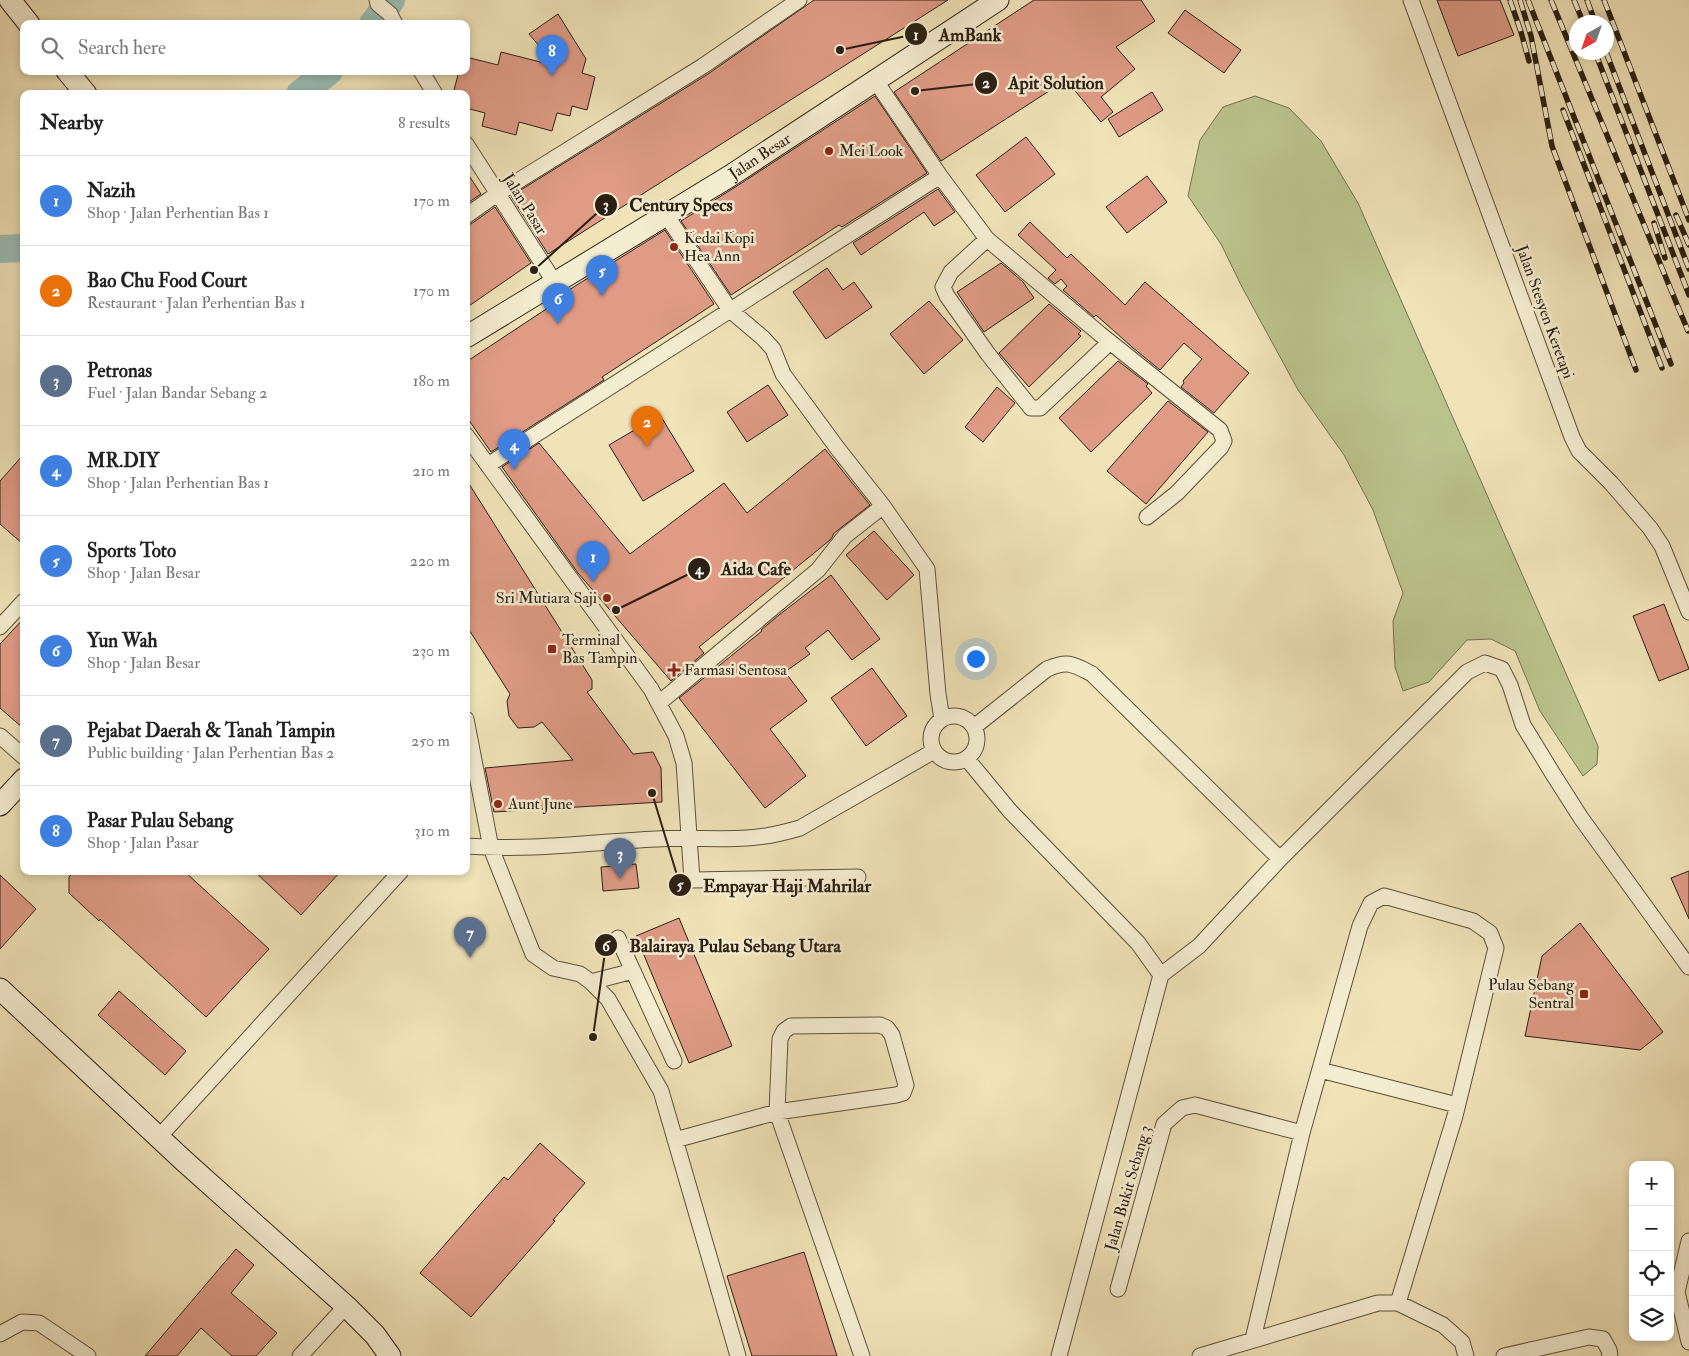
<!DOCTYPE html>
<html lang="en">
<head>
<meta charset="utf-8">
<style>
	:root { --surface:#fff; --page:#f2f2f2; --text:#222; --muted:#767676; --line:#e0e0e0; --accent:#8f2418 }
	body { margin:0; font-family:"IM FELL Double Pica",serif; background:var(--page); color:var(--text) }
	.controls { position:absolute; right:15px; bottom:15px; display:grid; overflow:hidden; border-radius:10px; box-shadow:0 2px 8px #0003 }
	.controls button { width:45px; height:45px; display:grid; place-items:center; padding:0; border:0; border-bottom:1px solid var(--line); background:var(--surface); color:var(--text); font:25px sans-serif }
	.compass { position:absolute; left:1569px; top:15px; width:45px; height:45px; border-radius:50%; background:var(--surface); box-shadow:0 2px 8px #0003; rotate:220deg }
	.you { position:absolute; left:975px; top:658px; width:18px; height:18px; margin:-12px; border:4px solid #fff; border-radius:50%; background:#1a73e8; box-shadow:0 0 0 8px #1a73e833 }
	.badge { display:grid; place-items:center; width:32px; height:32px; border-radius:50%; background:var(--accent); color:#fff; font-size:16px; font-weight:700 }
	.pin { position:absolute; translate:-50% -41px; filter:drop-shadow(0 1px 2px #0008) }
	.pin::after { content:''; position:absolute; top:26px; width:18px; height:15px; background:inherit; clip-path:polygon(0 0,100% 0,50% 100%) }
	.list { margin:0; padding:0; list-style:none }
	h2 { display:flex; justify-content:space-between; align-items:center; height:65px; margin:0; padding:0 20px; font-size:21px }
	h2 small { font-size:16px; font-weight:400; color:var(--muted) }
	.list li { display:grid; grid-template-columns:32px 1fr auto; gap:15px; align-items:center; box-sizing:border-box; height:90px; padding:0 20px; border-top:1px solid var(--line) }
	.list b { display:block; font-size:19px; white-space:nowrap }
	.list p { margin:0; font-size:16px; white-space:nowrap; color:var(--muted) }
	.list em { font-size:16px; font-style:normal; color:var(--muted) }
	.icon { flex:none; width:28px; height:28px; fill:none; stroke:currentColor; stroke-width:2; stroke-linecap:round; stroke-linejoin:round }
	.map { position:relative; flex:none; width:1689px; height:1356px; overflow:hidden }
	.search { position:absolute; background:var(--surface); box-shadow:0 2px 8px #0003; left:20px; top:20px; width:450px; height:55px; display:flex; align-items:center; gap:12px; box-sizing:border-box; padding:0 18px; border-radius:10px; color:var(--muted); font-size:19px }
	.panel { position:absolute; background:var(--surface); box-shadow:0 2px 8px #0003; left:20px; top:90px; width:450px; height:785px; border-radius:10px }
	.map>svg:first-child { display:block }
	.green { fill:#bbc38d; stroke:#737250 }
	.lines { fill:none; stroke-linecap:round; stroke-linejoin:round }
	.river { stroke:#9bbdb6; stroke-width:28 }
	.building { fill:#df9b86; stroke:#2b2013 }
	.street-casing { stroke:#5c513c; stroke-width:17 }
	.secondary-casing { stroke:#2b2013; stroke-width:23 }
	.street { stroke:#f5edd1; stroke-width:15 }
	.secondary { stroke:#f5edd1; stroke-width:21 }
	.rail-casing { stroke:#2b2013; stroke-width:5.5 }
	.rail { stroke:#f5edd1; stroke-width:4; stroke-dasharray:11; stroke-linecap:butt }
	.poi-dot { fill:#8f2418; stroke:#f5edd1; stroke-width:2 }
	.labels { text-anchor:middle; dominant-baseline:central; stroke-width:5; stroke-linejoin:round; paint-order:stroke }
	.poi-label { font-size:16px; fill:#2b2013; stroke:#f5edd1; text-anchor:start }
	.street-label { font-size:16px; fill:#2b2013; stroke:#f5edd1 }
	.leader { fill:none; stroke:#2b2013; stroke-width:2 }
	.callout-dot { fill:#2b2013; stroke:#f5edd1; stroke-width:2 }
	.mark-label { font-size:15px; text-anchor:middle; font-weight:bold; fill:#fff }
	.callout-label { font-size:18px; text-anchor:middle; font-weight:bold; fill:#2b2013; stroke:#f5edd1; stroke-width:5; stroke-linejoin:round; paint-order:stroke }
</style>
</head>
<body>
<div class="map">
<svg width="1689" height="1356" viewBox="0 0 1689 1356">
	<rect width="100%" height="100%" fill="#f0e3b8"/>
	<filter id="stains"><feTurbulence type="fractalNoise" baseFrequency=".004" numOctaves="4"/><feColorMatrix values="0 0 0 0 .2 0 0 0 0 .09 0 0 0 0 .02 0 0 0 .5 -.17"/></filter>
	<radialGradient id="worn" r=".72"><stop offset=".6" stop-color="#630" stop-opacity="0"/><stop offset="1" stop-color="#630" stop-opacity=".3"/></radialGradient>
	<!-- green -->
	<path class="green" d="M 1255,96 L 1289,108 L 1321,141 L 1358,203 L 1598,746 L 1597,764 L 1583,776 L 1540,711 L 1515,651 L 1491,639 L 1467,640 L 1429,682 L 1403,691 L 1395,667 L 1393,621 L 1403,593 L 1373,510 L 1344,455 L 1298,390 L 1242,287 L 1221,244 L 1188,196 L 1200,140 L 1223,107 Z"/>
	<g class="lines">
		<!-- river -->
		<path class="river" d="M 373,24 L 391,0
			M 300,94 L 329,71
			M 0,249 L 24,248"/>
	</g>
	<!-- building -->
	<path class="building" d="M 814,0 L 948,0 L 548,254 L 511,196 L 708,74 Z
		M 1034,0 L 1141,0 L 1155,21 L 1116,47 L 1135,69 L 1101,97 L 1113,112 L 1101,122 L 1066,80 L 941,161 L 894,92 Z
		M 1437,0 L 1500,0 L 1514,35 L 1458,56 Z
		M 1185,10 L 1241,50 L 1224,73 L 1168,33 Z
		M 558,14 L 586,59 L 582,73 L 595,77 L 587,110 L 572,106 L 570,116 L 557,113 L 552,131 L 519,122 L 516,135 L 482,126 L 485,113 L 466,108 L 466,94 L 453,94 L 459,71 L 466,71 L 466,57 L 498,65 L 501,52 L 556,66 L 529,34 Z
		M 1152,92 L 1163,110 L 1119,137 L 1108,119 Z
		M 875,96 L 927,173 L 842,227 L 839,225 L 731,295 L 681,221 L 737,186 Z
		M 1026,137 L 1055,174 L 1005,212 L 976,175 Z
		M 466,171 L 481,194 L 466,204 Z
		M 1147,176 L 1167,202 L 1127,233 L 1106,207 Z
		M 938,189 L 955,212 L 934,226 L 924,212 L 861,255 L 853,243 Z
		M 495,207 L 531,263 L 466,308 L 466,225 L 471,224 Z
		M 1030,222 L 1067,258 L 1071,254 L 1125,305 L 1145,282 L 1249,373 L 1214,413 L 1181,387 L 1184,383 L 1183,381 L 1202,359 L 1184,343 L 1160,370 L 1132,347 L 1096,315 L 1094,317 L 1063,290 L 1067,286 L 1061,279 L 1055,284 L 1048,278 L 1056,270 L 1018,235 Z
		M 665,230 L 714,304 L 602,377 L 604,380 L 491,452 L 466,416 L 466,362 L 566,296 L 564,293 Z
		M 1001,263 L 1023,282 L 1034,298 L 984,332 L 957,292 Z
		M 827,268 L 843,290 L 854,282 L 872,307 L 826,339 L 793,292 Z
		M 929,301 L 963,340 L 924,374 L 890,334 Z
		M 1049,304 L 1081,331 L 1078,334 L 1081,336 L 1029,387 L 999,353 Z
		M 1118,361 L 1148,384 L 1146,386 L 1152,393 L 1091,452 L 1059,418 Z
		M 768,385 L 788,415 L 747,442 L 727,412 Z
		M 997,387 L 1015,403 L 983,442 L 965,427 Z
		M 1168,401 L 1208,432 L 1146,504 L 1107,471 Z
		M 660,415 L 694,471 L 643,501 L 609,445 Z
		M 539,443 L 630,554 L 724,483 L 747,513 L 825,449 L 870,505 L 833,534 L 833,536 L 830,540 L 699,647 L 704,653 L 671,681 L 578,573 L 502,467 Z
		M 24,454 L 24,545 L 0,524 L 0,481 Z
		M 466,479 L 592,680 L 592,689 L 587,692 L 633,754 L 653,752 L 661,768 L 662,802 L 494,812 L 485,768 L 573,760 L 542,722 L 534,727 L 518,728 L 509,716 L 507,701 L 510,694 L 466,625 Z
		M 874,531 L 914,575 L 887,600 L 846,555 Z
		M 831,575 L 880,639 L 852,660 L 828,630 L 805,648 L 810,654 L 785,672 L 807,701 L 770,729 L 806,776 L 765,808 L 679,698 L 762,631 L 761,630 L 779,615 Z
		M 1664,604 L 1689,669 L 1659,681 L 1633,616 Z
		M 24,618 L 24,729 L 0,708 L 0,644 Z
		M 872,668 L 907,716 L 866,746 L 831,698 Z
		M 636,864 L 639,888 L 603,891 L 601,867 Z
		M 74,871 L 184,871 L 269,949 L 206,1017 L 100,919 L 99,921 L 69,893 L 69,877 Z
		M 254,871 L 341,871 L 301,915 Z
		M 1689,871 L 1689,919 L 1671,878 Z
		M 0,875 L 36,909 L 0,949 Z
		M 679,918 L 732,1046 L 689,1063 L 636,936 Z
		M 1580,923 L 1663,1032 L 1640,1050 L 1525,1036 L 1542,956 Z
		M 119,991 L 186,1051 L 165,1075 L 98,1015 Z
		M 540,1143 L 585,1183 L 553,1220 L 555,1221 L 471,1317 L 420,1273 L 504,1177 L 508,1180 Z
		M 236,1249 L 254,1265 L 231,1293 L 277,1333 L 256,1356 L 232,1356 L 201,1328 L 177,1356 L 145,1356 Z
		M 804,1252 L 837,1356 L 752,1356 L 727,1276 Z"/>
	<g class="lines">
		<defs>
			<path id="street" d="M 377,0 L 378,4 L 390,14 L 395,24
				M 1411,0 L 1572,437 L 1579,451 L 1611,483 L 1650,528 L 1662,546 L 1689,612
				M 421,71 L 435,94
				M 875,80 L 940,176 L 987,239 L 1100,334 L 1220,430 L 1224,441 L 1221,447 L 1177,493 L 1147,517
				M 466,144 L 555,283
				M 666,215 L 730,310 L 763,338 L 773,349 L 783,374 L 838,449 L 883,506 L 927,569 L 938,694 L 942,719
				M 466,216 L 497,194 L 703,66 L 799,0
				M 987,239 L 951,272 L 943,287 L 947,296 L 988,354 L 1031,408 L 1040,408 L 1110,342
				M 466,435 L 651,689 L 676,736 L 684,763 L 692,880 L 858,877
				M 488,465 L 940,176
				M 0,627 L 24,601
				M 659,703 L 818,570 L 845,536 L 883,506
				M931 739a23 23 0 1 1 46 0a23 23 0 1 1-46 0Z
				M 466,719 L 491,848 L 533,954 L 553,968 L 580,974 L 591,982 L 608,999 L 661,1091 L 738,1356
				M 974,727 L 1047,669 C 1068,660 1073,664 1092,674 L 1280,859
				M 0,736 L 24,757
				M 967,759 L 1010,811 L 1138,943 L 1161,975
				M 466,846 C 530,851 593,842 656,839 C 687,837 717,840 747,838 C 765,837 783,833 800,828 L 934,751
				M 618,938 L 674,1061
				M 591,982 L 633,971
				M 1320,1070 L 1457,1105
				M 159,1137 L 401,871
				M 675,1140 L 777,1112 L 896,1095 L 903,1093 L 906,1085 L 892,1035 L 887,1028 L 880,1025 L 791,1026 L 784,1031 L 780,1039 L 777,1112 L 862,1356
				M 1689,1241 L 1677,1292 L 1689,1342
				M 1118,1289 L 1164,1124 L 1182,1108 L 1195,1105 L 1302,1133
				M 0,1334 L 22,1322 L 39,1323 L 88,1356
				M 1253,1339 L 1302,1133 L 1360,926 L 1371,903 L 1384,896 L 1473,921 L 1490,933 L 1496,948 L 1455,1116 L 1398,1303
				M 300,1356 L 346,1306
				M 1059,1356 L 1161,975 L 1199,946 L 1280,859 L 1467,672 L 1485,663 L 1502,669 L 1510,685 L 1523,725 L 1553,774 L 1581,818 L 1689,967
				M 1200,1356 L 1378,1303 L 1398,1303 L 1443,1325 L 1462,1342 L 1466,1356
				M 1504,1356 L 1589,1337 L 1603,1339 L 1609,1350 L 1610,1356"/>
			<g id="secondary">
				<path d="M 10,0 L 29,24"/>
				<path d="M 67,71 L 86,94"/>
				<path id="s1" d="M 466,337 L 730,176 L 998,0"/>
				<path d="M 0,805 L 24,779"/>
				<path d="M 0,989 L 183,1160 L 346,1306 L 375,1335 L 390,1356"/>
			</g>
		</defs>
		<!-- street casing -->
		<use href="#street" class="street-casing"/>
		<!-- secondary casing -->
		<use href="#secondary" class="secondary-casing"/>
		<!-- street -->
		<use href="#street" class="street"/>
		<!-- secondary -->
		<use href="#secondary" class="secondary"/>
		<defs>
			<path id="rail" d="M 1510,0 L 1521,32 L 1529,61
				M 1520,0 L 1531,36 L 1552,146 L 1636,370
				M 1528,0 L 1671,364
				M 1551,0 L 1688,331
				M 1574,0 L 1583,22
				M 1587,0 L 1595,22
				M 1604,0 L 1689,220
				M 1595,52 L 1689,295
				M 1606,52 L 1689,269
				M 1563,110 L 1662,368
				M 1676,215 L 1689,245
				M 1654,223 L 1665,258"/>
		</defs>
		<!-- rail casing -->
		<use href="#rail" class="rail-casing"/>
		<!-- rail -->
		<use href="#rail" class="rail"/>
	</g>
	<!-- markers -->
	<g class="poi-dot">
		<circle cx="829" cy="151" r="5"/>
		<circle cx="674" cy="247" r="5"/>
		<circle cx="607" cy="598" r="5"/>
		<rect x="547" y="644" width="10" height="10" rx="2.5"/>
		<path d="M671.5 662.5h5v5h5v5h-5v5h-5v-5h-5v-5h5z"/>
		<circle cx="498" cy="804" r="5"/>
		<rect x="1579" y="989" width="10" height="10" rx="2.5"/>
	</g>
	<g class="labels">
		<!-- poi labels -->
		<g class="poi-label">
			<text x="839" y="151">Mei Look</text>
			<text x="684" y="238">Kedai Kopi<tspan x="684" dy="18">Hea Ann</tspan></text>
			<text x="597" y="598" text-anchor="end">Sri Mutiara Saji</text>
			<text x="562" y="640">Terminal<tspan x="562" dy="18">Bas Tampin</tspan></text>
			<text x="684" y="670">Farmasi Sentosa</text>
			<text x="508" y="804">Aunt June</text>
			<text x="1574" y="985" text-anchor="end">Pulau Sebang<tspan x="1574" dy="18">Sentral</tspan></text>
		</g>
		<!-- street labels -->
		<g class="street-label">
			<text stroke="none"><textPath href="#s1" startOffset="345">Jalan Besar</textPath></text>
			<text transform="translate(525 204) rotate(58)">Jalan Pasar</text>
			<text transform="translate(1545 312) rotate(70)">Jalan Stesyen Keretapi</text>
			<text transform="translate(1128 1188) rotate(-74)">Jalan Bukit Sebang 3</text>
		</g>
	</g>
	<!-- callouts -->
	<path class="leader" d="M840 50L916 34M915 91L986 83M534 270L606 205M616 610L699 569M652 793L680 885M593 1037L606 945"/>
	<g class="callout-dot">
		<circle cx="840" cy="50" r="5"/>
		<circle cx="915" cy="91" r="5"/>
		<circle cx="534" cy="270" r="5"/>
		<circle cx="616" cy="610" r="5"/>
		<circle cx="652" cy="793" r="5"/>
		<circle cx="593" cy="1037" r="5"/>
		<circle cx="916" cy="34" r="12"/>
		<circle cx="986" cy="83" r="12"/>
		<circle cx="606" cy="205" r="12"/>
		<circle cx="699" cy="569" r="12"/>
		<circle cx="680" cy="885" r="12"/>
		<circle cx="606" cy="945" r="12"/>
	</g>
	<g class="mark-label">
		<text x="916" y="40">1</text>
		<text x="986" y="88">2</text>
		<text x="606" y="210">3</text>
		<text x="699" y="574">4</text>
		<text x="680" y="890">5</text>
		<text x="606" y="951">6</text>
	</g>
	<g class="callout-label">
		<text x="970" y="41">AmBank</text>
		<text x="1056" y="89">Apit Solution</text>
		<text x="681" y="211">Century Specs</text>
		<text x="756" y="575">Aida Cafe</text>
		<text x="787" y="892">Empayar Haji Mahrilar</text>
		<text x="735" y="952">Balairaya Pulau Sebang Utara</text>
	</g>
	<rect width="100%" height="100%" filter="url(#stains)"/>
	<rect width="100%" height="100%" fill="url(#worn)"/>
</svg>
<div class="controls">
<button>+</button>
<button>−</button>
<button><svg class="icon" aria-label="locate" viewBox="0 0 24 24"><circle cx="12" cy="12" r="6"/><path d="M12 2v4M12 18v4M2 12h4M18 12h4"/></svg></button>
<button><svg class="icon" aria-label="layers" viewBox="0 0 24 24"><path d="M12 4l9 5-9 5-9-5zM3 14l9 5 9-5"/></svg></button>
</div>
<svg class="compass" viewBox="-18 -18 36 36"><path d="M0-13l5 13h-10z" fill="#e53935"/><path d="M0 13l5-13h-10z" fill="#767676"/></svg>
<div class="you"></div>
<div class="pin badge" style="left:593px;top:582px;background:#3f7fe0">1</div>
<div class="pin badge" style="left:647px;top:447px;background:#e8710a">2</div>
<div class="pin badge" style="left:620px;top:879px;background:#5c6f8a">3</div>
<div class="pin badge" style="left:514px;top:470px;background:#3f7fe0">4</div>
<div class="pin badge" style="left:602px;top:296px;background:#3f7fe0">5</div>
<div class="pin badge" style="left:558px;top:324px;background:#3f7fe0">6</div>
<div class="pin badge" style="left:470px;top:958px;background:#5c6f8a">7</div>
<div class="pin badge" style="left:552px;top:76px;background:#3f7fe0">8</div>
<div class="search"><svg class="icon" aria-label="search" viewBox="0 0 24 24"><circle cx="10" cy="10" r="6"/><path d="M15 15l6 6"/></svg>Search here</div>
<section class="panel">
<h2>Nearby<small>8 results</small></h2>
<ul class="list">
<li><span class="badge" style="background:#3f7fe0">1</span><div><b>Nazih</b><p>Shop · Jalan Perhentian Bas 1</p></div><em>170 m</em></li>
<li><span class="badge" style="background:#e8710a">2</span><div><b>Bao Chu Food Court</b><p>Restaurant · Jalan Perhentian Bas 1</p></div><em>170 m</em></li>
<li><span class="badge" style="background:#5c6f8a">3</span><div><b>Petronas</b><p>Fuel · Jalan Bandar Sebang 2</p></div><em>180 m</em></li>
<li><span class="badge" style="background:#3f7fe0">4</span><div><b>MR.DIY</b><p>Shop · Jalan Perhentian Bas 1</p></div><em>210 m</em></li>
<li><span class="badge" style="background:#3f7fe0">5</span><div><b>Sports Toto</b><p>Shop · Jalan Besar</p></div><em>220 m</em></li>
<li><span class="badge" style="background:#3f7fe0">6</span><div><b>Yun Wah</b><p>Shop · Jalan Besar</p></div><em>230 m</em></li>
<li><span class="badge" style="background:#5c6f8a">7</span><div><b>Pejabat Daerah &amp; Tanah Tampin</b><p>Public building · Jalan Perhentian Bas 2</p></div><em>250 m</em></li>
<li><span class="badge" style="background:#3f7fe0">8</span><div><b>Pasar Pulau Sebang</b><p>Shop · Jalan Pasar</p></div><em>310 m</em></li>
</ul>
</section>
</div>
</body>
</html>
